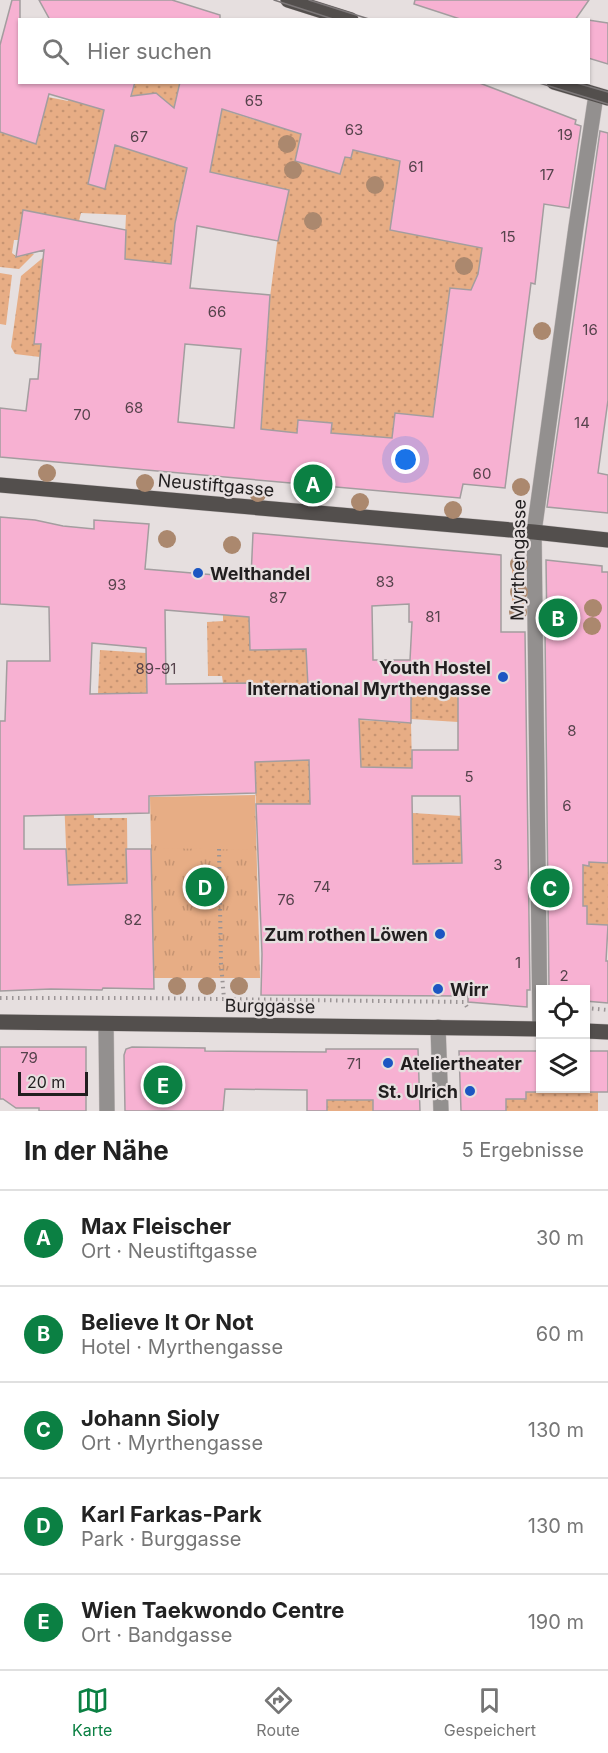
<!DOCTYPE html>
<html lang="de">
<head>
<meta charset="utf-8">
<style>
	:root { --surface:#fff; --page:#f6f6f6; --text:#222; --muted:#767676; --line:#e0e0e0; --accent:#0b8043 }
	body { margin:0; font-family:Inter,sans-serif; background:var(--page); color:var(--text) }
	.controls { position:absolute; right:18px; bottom:18px; display:grid; overflow:hidden; border-radius:0px; box-shadow:0 2px 4px #0004 }
	.controls button { width:54px; height:54px; display:grid; place-items:center; padding:0; border:0; border-bottom:2px solid var(--line); background:var(--surface); color:var(--text); font:30px sans-serif }
	.scale { position:absolute; left:18px; bottom:15px; width:70px; box-sizing:border-box; padding-left:6px; border:3px solid #211e1f; border-top:0; font-size:16px; line-height:21px; white-space:nowrap; color:#211e1f; -webkit-text-stroke:4px #e6dfdf; paint-order:stroke }
	.you { position:absolute; left:406px; top:460px; width:21px; height:21px; margin:-15px; border:4px solid #fff; border-radius:50%; background:#1a73e8; box-shadow:0 0 0 9px #1a73e833 }
	.badge { display:grid; place-items:center; width:39px; height:39px; border-radius:50%; background:var(--accent); color:#fff; font-size:20px; font-weight:700 }
	.pin { position:absolute; translate:-50% -50%; border:3px solid #fff; box-shadow:0 2px 6px #0006 }
	.list { margin:0; padding:0; list-style:none }
	h2 { display:flex; justify-content:space-between; align-items:center; height:78px; margin:0; padding:0 24px; font-size:26px }
	h2 small { font-size:20px; font-weight:400; color:var(--muted) }
	.list li { display:grid; grid-template-columns:39px 1fr auto; gap:18px; align-items:center; box-sizing:border-box; height:96px; padding:0 24px; border-top:2px solid var(--line) }
	.list b { display:block; font-size:22px; white-space:nowrap }
	.list p { margin:0; font-size:20px; white-space:nowrap; color:var(--muted) }
	.list em { font-size:20px; font-style:normal; color:var(--muted) }
	.icon { flex:none; width:33px; height:33px; fill:none; stroke:currentColor; stroke-width:2; stroke-linecap:round; stroke-linejoin:round }
	.map { position:relative; flex:none; width:608px; height:1111px; overflow:hidden }
	.search { position:absolute; background:var(--surface); box-shadow:0 2px 4px #0004; left:18px; right:18px; top:18px; height:66px; display:flex; align-items:center; gap:15px; box-sizing:border-box; padding:0 21px; border-radius:0px; color:var(--muted); font-size:22px }
	.sheet { height:558px; background:var(--surface) }
	nav { display:flex; justify-content:space-around; align-items:center; box-sizing:border-box; height:84px; border-top:2px solid var(--line); background:var(--surface); font-size:16px; color:var(--muted) }
	nav a { display:grid; justify-items:center; gap:3px }
	nav .on { color:var(--accent) }
	.map>svg:first-child { display:block }
	.grass { fill:url(#grass-dots) }
	.park { fill:url(#park-tufts) }
	.garden { fill:#e7ad85 }
	.building { fill:#f7b1d2; stroke:#a39d9f; stroke-width:1.5; fill-rule:evenodd }
	.lines { fill:none; stroke-linecap:round; stroke-linejoin:round }
	.minor-casing { stroke:#c3bcbc; stroke-width:16 }
	.major-casing { stroke:#c3bcbc; stroke-width:16 }
	.path { stroke:#9a9495; stroke-width:4; stroke-dasharray:1.5 4.5; stroke-linecap:butt }
	.minor { stroke:#93908f; stroke-width:15 }
	.major { stroke:#534f4d; stroke-width:15 }
	.tram { stroke:#7d7879; stroke-width:1.5 }
	.tree { fill:#ab886e }
	.poi-dot { fill:#1b56c2; stroke:#e6dfdf; stroke-width:2 }
	.labels { text-anchor:middle; dominant-baseline:central; stroke-width:4.5; stroke-linejoin:round; paint-order:stroke }
	.number-label { font-size:15px; fill:#56434c }
	.street-label { font-size:18px; fill:#211e1f; stroke:#e6dfdf }
	.poi-label { font-size:18px; font-weight:bold; fill:#211e1f; stroke:#e6dfdf; text-anchor:start }
</style>
</head>
<body>
<div class="map">
<svg width="608" height="1111" viewBox="0 0 608 1111">
	<defs>
		<pattern id="grass-dots" width="8" height="8" patternUnits="userSpaceOnUse" patternTransform="scale(1.5)"><rect width="8" height="8" fill="#e7ad85"/><path d="M2 2h.1M6 6h.1" fill="none" stroke="#c69472" stroke-width="1.8" stroke-linecap="round"/></pattern>
		<pattern id="park-tufts" width="24" height="20" patternUnits="userSpaceOnUse" patternTransform="scale(1.5)"><rect width="24" height="20" fill="#e7ad85"/><path d="M3 7l-1-3M5 7V3M7 7l1-3M15 17l-1-3M17 17v-4M19 17l1-3" fill="none" stroke="#c69472"/></pattern>
	</defs>
	<rect width="100%" height="100%" fill="#e6dfdf"/>
	<!-- grass -->
	<path class="grass" d="M 73,83 L 104,110 L 88,184 L 105,188 L 115,145 L 187,168 L 175,223 L 171,264 L 124,259 L 126,215 L 81,213 L 79,221 L 24,210 L 19,240 L 14,240 L 12,253 L 17,257 L 23,256 L 24,252 L 34,254 L 19,269 L 0,267 L 0,132 L 36,144 L 48,97 L 68,101 Z
		M 135,83 L 180,83 L 172,114 L 164,100 L 156,93 L 145,95 L 130,102 Z
		M 289,93 L 345,157 L 351,158 L 353,150 L 400,161 L 390,230 L 474,246 L 484,244 L 475,291 L 450,288 L 433,417 L 395,413 L 391,447 L 365,436 L 331,433 L 331,423 L 299,420 L 297,433 L 261,429 L 270,297 L 277,243 L 288,190 L 210,172 L 201,103 L 278,127 Z
		M 45,256 L 34,343 L 41,345 L 40,357 L 15,354 L 11,347 L 21,276 Z
		M 0,273 L 12,275 L 6,325 L 0,324 Z
		M 512,559 L 524,560 L 524,618 L 512,617 Z
		M 223,615 L 249,617 L 251,650 L 306,649 L 307,672 L 328,673 L 328,710 L 307,686 L 252,687 L 251,683 L 223,683 L 222,676 L 208,676 L 207,622 L 223,621 Z
		M 100,650 L 146,653 L 147,693 L 98,694 Z
		M 458,653 L 482,703 L 458,702 L 458,722 L 411,719 L 411,687 L 458,686 Z
		M 359,720 L 411,723 L 412,768 L 388,767 L 388,781 L 361,789 Z
		M 254,759 L 309,760 L 310,804 L 256,804 Z
		M 64,798 L 93,798 L 94,818 L 127,818 L 128,918 L 98,884 L 85,884 L 70,941 Z
		M 413,813 L 461,816 L 464,863 L 413,864 Z
		M 589,862 L 608,863 L 608,925 L 587,924 L 587,906 L 574,906 L 583,865 L 589,866 Z
		M 348,1092 L 348,1100 L 363,1100 L 373,1092 L 373,1111 L 327,1111 L 327,1093 Z
		M 526,1092 L 598,1092 L 598,1111 L 506,1111 L 506,1099 L 525,1099 Z"/>
	<!-- park -->
	<path class="park" d="M 255,795 L 260,978 L 154,978 L 150,797 Z"/>
	<!-- garden -->
	<path class="garden" d="M 252,798 L 252,850 L 159,848 L 159,799 Z"/>
	<!-- building -->
	<path class="building" d="M 12,0 L 20,0 L 20,82 L 135,82 L 131,96 L 156,93 L 174,108 L 180,82 L 477,82 L 576,120 L 575,124 L 581,126 L 569,208 L 544,204 L 535,284 L 531,283 L 505,488 L 463,484 L 460,498 L 0,457 L 0,408 L 26,411 L 30,379 L 38,379 L 41,344 L 34,344 L 44,250 L 16,257 L 23,210 L 126,230 L 125,259 L 171,264 L 175,223 L 187,168 L 115,145 L 105,189 L 88,184 L 104,110 L 49,94 L 36,144 L 0,132 L 0,45 ZM 222,109 L 301,134 L 295,161 L 340,174 L 345,157 L 351,158 L 353,150 L 400,161 L 390,230 L 482,248 L 478,274 L 471,290 L 450,288 L 433,417 L 395,413 L 392,438 L 331,433 L 332,423 L 298,420 L 297,433 L 261,429 L 270,295 L 190,288 L 197,226 L 278,241 L 289,190 L 210,172 ZM 185,344 L 241,349 L 234,428 L 178,422 Z
		M 39,0 L 172,0 L 220,15 L 220,20 L 50,20 Z
		M 415,0 L 589,0 L 575,20 L 463,20 L 414,4 Z
		M 588,20 L 608,23 L 608,64 L 588,58 Z
		M 600,131 L 608,133 L 608,400 L 598,473 L 608,475 L 608,513 L 547,507 Z
		M 0,517 L 35,520 L 63,526 L 94,529 L 94,520 L 149,524 L 145,569 L 251,578 L 253,533 L 501,555 L 501,632 L 525,632 L 530,990 L 527,990 L 527,1007 L 468,1002 L 468,996 L 261,995 L 262,954 L 256,804 L 310,804 L 309,760 L 255,762 L 256,793 L 149,796 L 149,813 L 24,816 L 24,849 L 66,849 L 68,885 L 127,883 L 126,849 L 151,849 L 154,989 L 103,988 L 102,990 L 51,989 L 0,991 L 0,721 L 5,721 L 7,661 L 50,661 L 49,607 L 0,604 ZM 409,604 L 409,622 L 412,622 L 410,660 L 373,660 L 372,606 ZM 165,610 L 249,617 L 250,650 L 306,649 L 308,686 L 252,687 L 252,683 L 166,684 ZM 92,643 L 146,648 L 147,693 L 90,694 ZM 458,686 L 458,750 L 412,750 L 412,768 L 361,767 L 359,719 L 411,723 L 411,687 ZM 412,796 L 460,796 L 462,863 L 413,864 Z
		M 546,560 L 602,566 L 602,572 L 608,572 L 608,863 L 589,862 L 589,866 L 583,865 L 583,906 L 587,906 L 587,924 L 608,925 L 606,961 L 608,961 L 608,1003 L 585,1001 L 585,990 L 549,990 L 545,632 L 547,632 Z
		M 0,1047 L 86,1047 L 86,1111 L 39,1111 L 39,1108 L 16,1108 L 3,1099 L 0,1099 Z
		M 132,1047 L 205,1048 L 205,1051 L 326,1052 L 326,1049 L 418,1049 L 420,1111 L 373,1111 L 373,1100 L 327,1100 L 327,1111 L 307,1111 L 307,1090 L 225,1089 L 223,1111 L 125,1111 L 124,1055 L 126,1049 Z
		M 459,1051 L 540,1051 L 540,1092 L 526,1092 L 526,1099 L 506,1099 L 506,1111 L 461,1111 Z
		M 585,1051 L 608,1051 L 608,1092 L 585,1092 Z"/>
	<g class="lines">
		<defs>
			<path id="minor" d="M 106,1024 L 107,1111
				M 438,1027 L 441,1111
				M 540,1029 L 534,532 L 576,227 L 596,95"/>
			<path id="major" d="M 288,0 L 351,20
				M 554,82 L 608,98
				M 0,485 L 534,532 L 608,540
				M 0,1022 L 540,1029
				M 586,1031 L 608,1032"/>
		</defs>
		<!-- minor casing -->
		<use href="#minor" class="minor-casing"/>
		<!-- major casing -->
		<use href="#major" class="major-casing"/>
		<!-- path -->
		<path class="path" d="M 219,849 L 221,963 L 224,999
			M 0,998 L 140,998 L 464,1002 L 467,1007 L 471,1007
			M 586,1008 L 608,1010"/>
		<!-- minor -->
		<use href="#minor" class="minor"/>
		<!-- major -->
		<use href="#major" class="major"/>
		<!-- tram -->
		<path class="tram" d="M 274,0 L 336,20
			M 309,0 L 372,20
			M 536,82 L 608,104
			M 573,82 L 608,92"/>
	</g>
	<!-- trees -->
	<g class="tree">
		<circle cx="287" cy="144" r="9"/>
		<circle cx="293" cy="170" r="9"/>
		<circle cx="375" cy="185" r="9"/>
		<circle cx="313" cy="221" r="9"/>
		<circle cx="464" cy="266" r="9"/>
		<circle cx="542" cy="331" r="9"/>
		<circle cx="47" cy="473" r="9"/>
		<circle cx="145" cy="483" r="9"/>
		<circle cx="521" cy="487" r="9"/>
		<circle cx="258" cy="493" r="9"/>
		<circle cx="360" cy="502" r="9"/>
		<circle cx="453" cy="510" r="9"/>
		<circle cx="167" cy="539" r="9"/>
		<circle cx="232" cy="545" r="9"/>
		<circle cx="519" cy="564" r="9"/>
		<circle cx="519" cy="592" r="9"/>
		<circle cx="593" cy="608" r="9"/>
		<circle cx="518" cy="612" r="9"/>
		<circle cx="592" cy="626" r="9"/>
		<circle cx="177" cy="986" r="9"/>
		<circle cx="207" cy="986" r="9"/>
		<circle cx="239" cy="986" r="9"/>
	</g>
	<!-- markers -->
	<g class="poi-dot">
		<circle cx="198" cy="573" r="6"/>
		<circle cx="503" cy="677" r="6"/>
		<circle cx="440" cy="934" r="6"/>
		<circle cx="438" cy="989" r="6"/>
		<circle cx="388" cy="1063" r="6"/>
		<circle cx="470" cy="1091" r="6"/>
	</g>
	<g class="labels">
		<!-- number labels -->
		<g class="number-label">
			<text x="254" y="100">65</text>
			<text x="354" y="129">63</text>
			<text x="565" y="134">19</text>
			<text x="139" y="136">67</text>
			<text x="416" y="166">61</text>
			<text x="547" y="174">17</text>
			<text x="508" y="236">15</text>
			<text x="217" y="311">66</text>
			<text x="590" y="329">16</text>
			<text x="134" y="407">68</text>
			<text x="82" y="414">70</text>
			<text x="582" y="422">14</text>
			<text x="482" y="473">60</text>
			<text x="385" y="581">83</text>
			<text x="117" y="584">93</text>
			<text x="278" y="597">87</text>
			<text x="433" y="616">81</text>
			<text x="156" y="668">89-91</text>
			<text x="572" y="730">8</text>
			<text x="469" y="776">5</text>
			<text x="567" y="805">6</text>
			<text x="498" y="864">3</text>
			<text x="322" y="886">74</text>
			<text x="286" y="899">76</text>
			<text x="133" y="919">82</text>
			<text x="518" y="962">1</text>
			<text x="564" y="975">2</text>
			<text x="29" y="1057">79</text>
			<text x="354" y="1063">71</text>
		</g>
		<!-- street labels -->
		<g class="street-label">
			<text transform="translate(216 485) rotate(5)">Neustiftgasse</text>
			<text transform="translate(518 560) rotate(-89)">Myrthengasse</text>
			<text transform="translate(270 1006) rotate(1)">Burggasse</text>
		</g>
		<!-- poi labels -->
		<g class="poi-label">
			<text x="210" y="573">Welthandel</text>
			<text x="491" y="667" text-anchor="end">Youth Hostel<tspan x="491" dy="21">International Myrthengasse</tspan></text>
			<text x="428" y="934" text-anchor="end">Zum rothen Löwen</text>
			<text x="450" y="989">Wirr</text>
			<text x="400" y="1063">Ateliertheater</text>
			<text x="458" y="1091" text-anchor="end">St. Ulrich</text>
		</g>
	</g>
</svg>
<div class="controls">
<button><svg class="icon" aria-label="locate" viewBox="0 0 24 24"><circle cx="12" cy="12" r="6"/><path d="M12 2v4M12 18v4M2 12h4M18 12h4"/></svg></button>
<button><svg class="icon" aria-label="layers" viewBox="0 0 24 24"><path d="M12 4l9 5-9 5-9-5zM3 14l9 5 9-5"/></svg></button>
</div>
<div class="scale">20 m</div>
<div class="you"></div>
<div class="pin badge" style="left:313px;top:484px">A</div>
<div class="pin badge" style="left:558px;top:618px">B</div>
<div class="pin badge" style="left:550px;top:888px">C</div>
<div class="pin badge" style="left:205px;top:887px">D</div>
<div class="pin badge" style="left:163px;top:1085px">E</div>
<div class="search"><svg class="icon" aria-label="search" viewBox="0 0 24 24"><circle cx="10" cy="10" r="6"/><path d="M15 15l6 6"/></svg>Hier suchen</div>
</div>
<section class="sheet">
<h2>In der Nähe<small>5 Ergebnisse</small></h2>
<ul class="list">
<li><span class="badge">A</span><div><b>Max Fleischer</b><p>Ort · Neustiftgasse</p></div><em>30 m</em></li>
<li><span class="badge">B</span><div><b>Believe It Or Not</b><p>Hotel · Myrthengasse</p></div><em>60 m</em></li>
<li><span class="badge">C</span><div><b>Johann Sioly</b><p>Ort · Myrthengasse</p></div><em>130 m</em></li>
<li><span class="badge">D</span><div><b>Karl Farkas-Park</b><p>Park · Burggasse</p></div><em>130 m</em></li>
<li><span class="badge">E</span><div><b>Wien Taekwondo Centre</b><p>Ort · Bandgasse</p></div><em>190 m</em></li>
</ul>
</section>
<nav>
<a class="on"><svg class="icon" aria-label="map" viewBox="0 0 24 24"><path d="M3 6l6-2 6 2 6-2v14l-6 2-6-2-6 2zM9 4v14M15 6v14"/></svg>Karte</a>
<a><svg class="icon" aria-label="directions" viewBox="0 0 24 24"><path d="M12 3l9 9-9 9-9-9zM9 14v-3h6M13 9l2 2-2 2"/></svg>Route</a>
<a><svg class="icon" aria-label="saved" viewBox="0 0 24 24"><path d="M7 4h10v16l-5-4-5 4z"/></svg>Gespeichert</a>
</nav>
</body>
</html>
